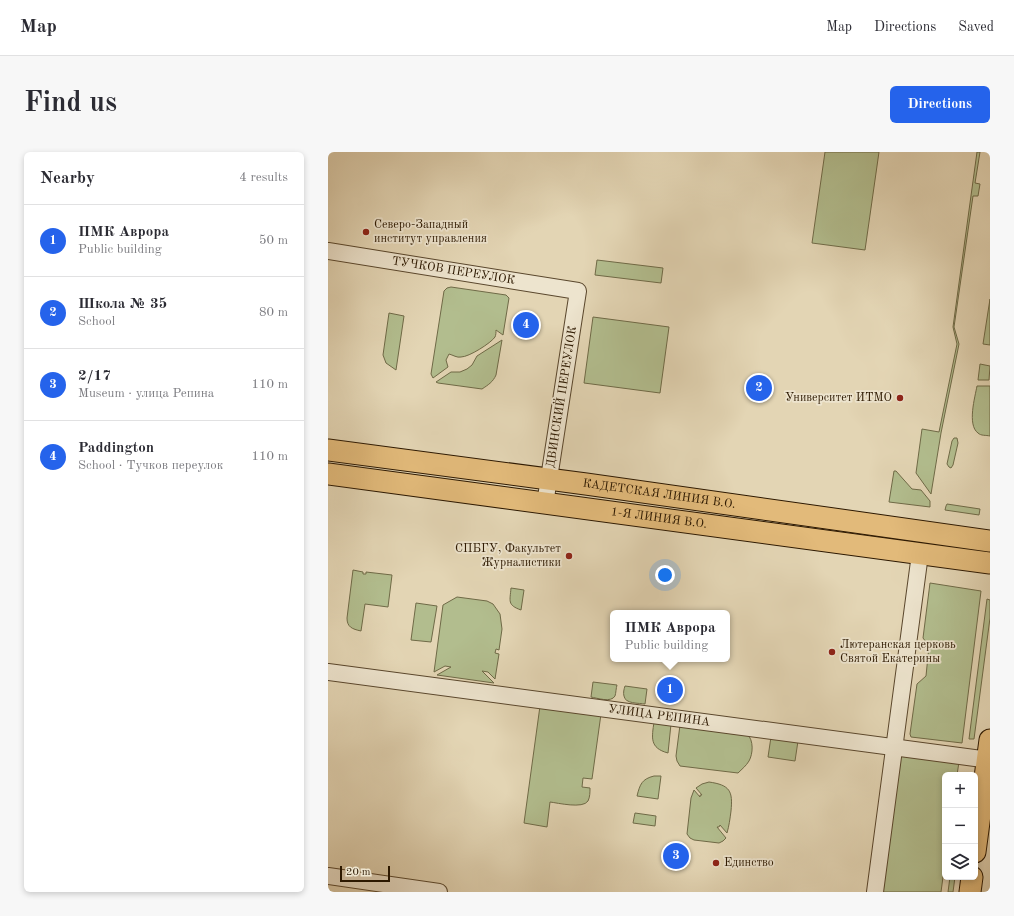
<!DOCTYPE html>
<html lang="en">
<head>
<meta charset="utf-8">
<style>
	:root { --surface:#fff; --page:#f7f7f7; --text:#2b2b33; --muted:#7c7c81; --line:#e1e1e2; --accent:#2563eb }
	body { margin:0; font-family:"Old Standard TT",serif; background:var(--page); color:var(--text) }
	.controls { position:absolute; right:12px; bottom:12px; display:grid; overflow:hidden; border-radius:6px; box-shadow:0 2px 6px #0003 }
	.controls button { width:36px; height:36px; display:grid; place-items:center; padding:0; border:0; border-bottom:1px solid var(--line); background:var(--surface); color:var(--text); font:20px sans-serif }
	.scale { position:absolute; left:12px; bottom:10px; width:50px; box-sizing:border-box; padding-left:4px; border:2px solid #2c1800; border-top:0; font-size:11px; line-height:14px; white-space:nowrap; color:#2c1800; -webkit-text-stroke:3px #ede4ce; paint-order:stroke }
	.you { position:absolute; left:337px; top:423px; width:14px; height:14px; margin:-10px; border:3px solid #fff; border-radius:50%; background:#1a73e8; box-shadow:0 0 0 6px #1a73e833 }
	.badge { display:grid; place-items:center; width:26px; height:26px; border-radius:50%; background:var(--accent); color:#fff; font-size:13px; font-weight:700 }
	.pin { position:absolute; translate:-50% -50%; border:2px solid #fff; box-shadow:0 1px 4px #0006 }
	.popup { position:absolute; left:282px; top:458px; width:120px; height:52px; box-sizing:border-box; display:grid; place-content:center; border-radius:6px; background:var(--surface); filter:drop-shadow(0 1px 3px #0005); font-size:13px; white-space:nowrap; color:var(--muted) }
	.popup b { font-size:15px; color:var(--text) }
	.popup::after { content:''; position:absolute; left:50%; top:100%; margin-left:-8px; border:8px solid transparent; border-top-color:var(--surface) }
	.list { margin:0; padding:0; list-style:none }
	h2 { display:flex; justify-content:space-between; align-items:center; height:52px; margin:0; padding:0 16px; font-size:17px }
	h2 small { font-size:13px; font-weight:400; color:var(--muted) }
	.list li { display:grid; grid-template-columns:26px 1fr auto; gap:12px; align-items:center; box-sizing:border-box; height:72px; padding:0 16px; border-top:1px solid var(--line) }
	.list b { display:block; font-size:15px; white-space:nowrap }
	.list p { margin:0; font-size:13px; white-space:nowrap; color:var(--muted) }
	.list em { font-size:13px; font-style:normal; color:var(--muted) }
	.icon { flex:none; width:22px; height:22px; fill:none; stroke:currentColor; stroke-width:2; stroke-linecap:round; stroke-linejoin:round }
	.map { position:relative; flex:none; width:662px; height:740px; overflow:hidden; border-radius:6px }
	header { display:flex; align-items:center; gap:24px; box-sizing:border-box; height:56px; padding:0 20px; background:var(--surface); border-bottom:1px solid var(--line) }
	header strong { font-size:19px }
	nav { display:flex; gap:22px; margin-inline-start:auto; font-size:14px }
	.intro { display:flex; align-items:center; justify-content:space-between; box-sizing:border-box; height:96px; padding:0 24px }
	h1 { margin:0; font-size:28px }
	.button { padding:10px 18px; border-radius:6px; background:var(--accent); color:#fff; font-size:14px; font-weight:700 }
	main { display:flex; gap:24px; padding:0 24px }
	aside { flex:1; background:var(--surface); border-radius:6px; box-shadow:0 2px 6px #0003 }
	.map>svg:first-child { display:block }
	.green { fill:#b2bd8e; stroke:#6f6a47 }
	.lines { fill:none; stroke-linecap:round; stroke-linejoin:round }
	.minor-casing { stroke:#5a472d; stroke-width:18 }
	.major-casing { stroke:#2c1800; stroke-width:23 }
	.minor { stroke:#ede4ce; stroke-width:16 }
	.major { stroke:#e2ba7a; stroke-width:21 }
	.poi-dot { fill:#8f2418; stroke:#ede4ce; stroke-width:1.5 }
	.labels { text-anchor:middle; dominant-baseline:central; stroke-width:3.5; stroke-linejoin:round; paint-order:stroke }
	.poi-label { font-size:12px; fill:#2c1800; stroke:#ede4ce; text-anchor:start }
	.street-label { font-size:12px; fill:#2c1800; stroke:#ede4ce }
</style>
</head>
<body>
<header>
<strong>Map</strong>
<nav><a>Map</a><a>Directions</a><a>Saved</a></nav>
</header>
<div class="intro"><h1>Find us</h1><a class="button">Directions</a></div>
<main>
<aside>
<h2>Nearby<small>4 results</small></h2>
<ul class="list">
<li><span class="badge">1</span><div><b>ПМК Аврора</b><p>Public building</p></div><em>50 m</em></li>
<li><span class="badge">2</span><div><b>Школа № 35</b><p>School</p></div><em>80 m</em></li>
<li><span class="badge">3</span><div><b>2/17</b><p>Museum · улица Репина</p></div><em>110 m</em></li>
<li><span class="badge">4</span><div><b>Paddington</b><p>School · Тучков переулок</p></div><em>110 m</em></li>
</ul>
</aside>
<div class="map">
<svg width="662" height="740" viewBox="0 0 662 740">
	<rect width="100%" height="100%" fill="#e3d5b4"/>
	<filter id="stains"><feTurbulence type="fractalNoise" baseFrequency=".005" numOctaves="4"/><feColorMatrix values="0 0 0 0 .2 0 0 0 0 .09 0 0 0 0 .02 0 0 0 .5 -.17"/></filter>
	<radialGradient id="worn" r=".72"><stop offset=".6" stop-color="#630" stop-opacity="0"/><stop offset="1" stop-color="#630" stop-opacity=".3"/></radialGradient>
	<!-- green -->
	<path class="green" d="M 497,0 L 551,0 L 537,98 L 484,91 Z
		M 649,0 L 652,0 L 647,31 L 652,32 L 650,44 L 645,44 L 626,175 L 631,192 L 613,281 L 603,342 L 588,321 L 594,277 L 611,280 L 629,192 L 625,175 Z
		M 269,108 L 335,116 L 333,131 L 267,123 Z
		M 123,135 L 178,143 L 181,146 L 175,183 L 168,178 C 168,180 168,183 167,185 C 163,191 141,205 133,205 C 129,206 125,203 121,202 L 118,208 L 120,215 L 105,226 L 103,222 L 116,139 L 119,136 Z
		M 662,147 L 662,193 L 655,192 Z
		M 61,161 L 76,164 L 68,218 L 58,211 L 55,203 Z
		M 265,165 L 341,175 L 332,241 L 256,231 Z
		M 174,188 L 168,223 C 165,230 160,233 154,237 L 110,231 L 108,230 L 123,220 L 132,220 L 139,217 L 144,213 L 149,204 Z
		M 652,212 L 662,214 L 661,228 L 650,228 Z
		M 649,234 L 662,234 L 662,284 C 658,283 653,284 650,281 C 639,273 647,245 649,234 Z
		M 626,286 L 629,286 L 630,291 L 625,313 L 623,316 L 621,315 L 619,312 L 624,289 Z
		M 566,319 L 568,319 L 584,337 L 593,338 L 602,349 L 602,355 L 561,350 Z
		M 619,352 L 652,357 L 651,363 L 617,358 L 618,354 Z
		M 25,418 L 35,420 L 35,422 L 38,422 L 38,420 L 64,423 L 60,455 L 37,452 L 33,479 C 24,477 19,475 19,466 Z
		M 602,431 L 653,439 L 634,591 L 583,585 L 582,582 L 589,532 L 598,524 L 601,494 L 595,486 Z
		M 183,436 L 196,438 L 193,458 C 179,453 182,449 183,436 Z
		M 129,445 L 159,449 L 165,452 L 172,462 L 174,477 L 171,498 L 168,497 L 167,501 L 171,502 L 167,527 L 160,520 L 154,519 L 166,531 L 109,523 L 123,515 L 117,514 L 106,520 L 115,453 Z
		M 659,447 L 662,448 L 662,466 L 646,587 L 641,587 Z
		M 88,451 L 109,454 L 103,490 L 83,488 Z
		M 265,530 L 289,533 C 288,536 288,541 287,544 C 283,551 269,546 263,545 Z
		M 297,534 L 319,537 L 317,552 C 311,551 297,552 296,544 C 295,541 296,537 297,534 Z
		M 212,554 L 273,562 L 264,627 L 255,626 L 254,635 L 262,636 C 262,640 262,645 260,649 C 255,657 230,651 222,650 L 219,675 L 196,671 Z
		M 326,570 L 343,572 L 340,601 C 321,596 324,585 326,570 Z
		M 352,573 L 419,582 C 426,588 425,602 421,609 C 418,614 414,617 410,621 L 352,614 L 349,609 L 348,604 Z
		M 443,585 L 470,589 L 467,609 L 440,605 Z
		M 572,602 L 631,610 L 629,623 L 617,623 L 617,710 L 613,740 L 555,740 Z
		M 326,624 L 333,624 L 330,647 L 309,644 C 312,632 314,627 326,624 Z
		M 381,630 C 402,633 405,639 403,659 C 402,667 401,674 399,681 L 392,673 L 391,675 L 389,675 L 398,686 L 395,689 L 391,691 L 366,688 L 362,686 L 359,682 L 363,646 L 366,638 L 372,645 L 372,643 L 374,643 L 368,636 L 374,632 Z
		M 307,661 L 328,664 L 327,674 L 305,671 Z
		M 622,725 L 627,725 L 625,740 L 620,740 Z"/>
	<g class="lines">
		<defs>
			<g id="minor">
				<path id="s1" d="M 0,99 L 250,139 L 217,352"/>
				<path id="s2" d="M 0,520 L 662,608"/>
				<path d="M 0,724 L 111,740"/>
				<path d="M 547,740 L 592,402"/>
			</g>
			<g id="major">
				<path id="s3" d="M 0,298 L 258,332 L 662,389"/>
				<path id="s4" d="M 0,322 L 662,411"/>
				<path d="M 647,700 L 662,588"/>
				<path d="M 642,740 L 644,725"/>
			</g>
		</defs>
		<!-- minor casing -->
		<use href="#minor" class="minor-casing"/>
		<!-- major casing -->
		<use href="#major" class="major-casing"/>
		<!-- minor -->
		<use href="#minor" class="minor"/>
		<!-- major -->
		<use href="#major" class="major"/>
	</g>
	<!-- markers -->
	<g class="poi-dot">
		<circle cx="38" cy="80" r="4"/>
		<circle cx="572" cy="246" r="4"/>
		<circle cx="241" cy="404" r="4"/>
		<circle cx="504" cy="500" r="4"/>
		<circle cx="388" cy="711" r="4"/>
	</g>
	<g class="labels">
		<!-- poi labels -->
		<g class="poi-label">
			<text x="46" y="73">Северо-Западный<tspan x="46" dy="14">институт управления</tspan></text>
			<text x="564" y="246" text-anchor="end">Университет ИТМО</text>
			<text x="233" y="397" text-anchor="end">СПБГУ, Факультет<tspan x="233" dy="14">Журналистики</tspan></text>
			<text x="512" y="493">Лютеранская церковь<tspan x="512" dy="14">Святой Екатерины</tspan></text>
			<text x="396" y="711">Единство</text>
		</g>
		<!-- street labels -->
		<g class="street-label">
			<text stroke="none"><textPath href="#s1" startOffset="127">ТУЧКОВ ПЕРЕУЛОК</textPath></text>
			<text transform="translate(234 245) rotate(-81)">ДВИНСКИЙ ПЕРЕУЛОК</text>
			<text stroke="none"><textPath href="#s3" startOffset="334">КАДЕТСКАЯ ЛИНИЯ В.О.</textPath></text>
			<text stroke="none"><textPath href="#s4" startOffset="334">1-Я ЛИНИЯ В.О.</textPath></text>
			<text stroke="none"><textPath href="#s2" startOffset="334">УЛИЦА РЕПИНА</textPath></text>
		</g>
	</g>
	<rect width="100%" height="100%" filter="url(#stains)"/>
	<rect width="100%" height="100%" fill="url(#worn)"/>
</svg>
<div class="controls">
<button>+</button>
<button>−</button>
<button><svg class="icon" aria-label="layers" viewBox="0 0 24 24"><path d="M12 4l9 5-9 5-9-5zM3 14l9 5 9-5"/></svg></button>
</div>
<div class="scale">20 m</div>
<div class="you"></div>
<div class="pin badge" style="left:342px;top:538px">1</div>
<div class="popup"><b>ПМК Аврора</b>Public building</div>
<div class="pin badge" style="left:431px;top:236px">2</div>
<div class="pin badge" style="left:348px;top:704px">3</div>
<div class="pin badge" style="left:198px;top:173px">4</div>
</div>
</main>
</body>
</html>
